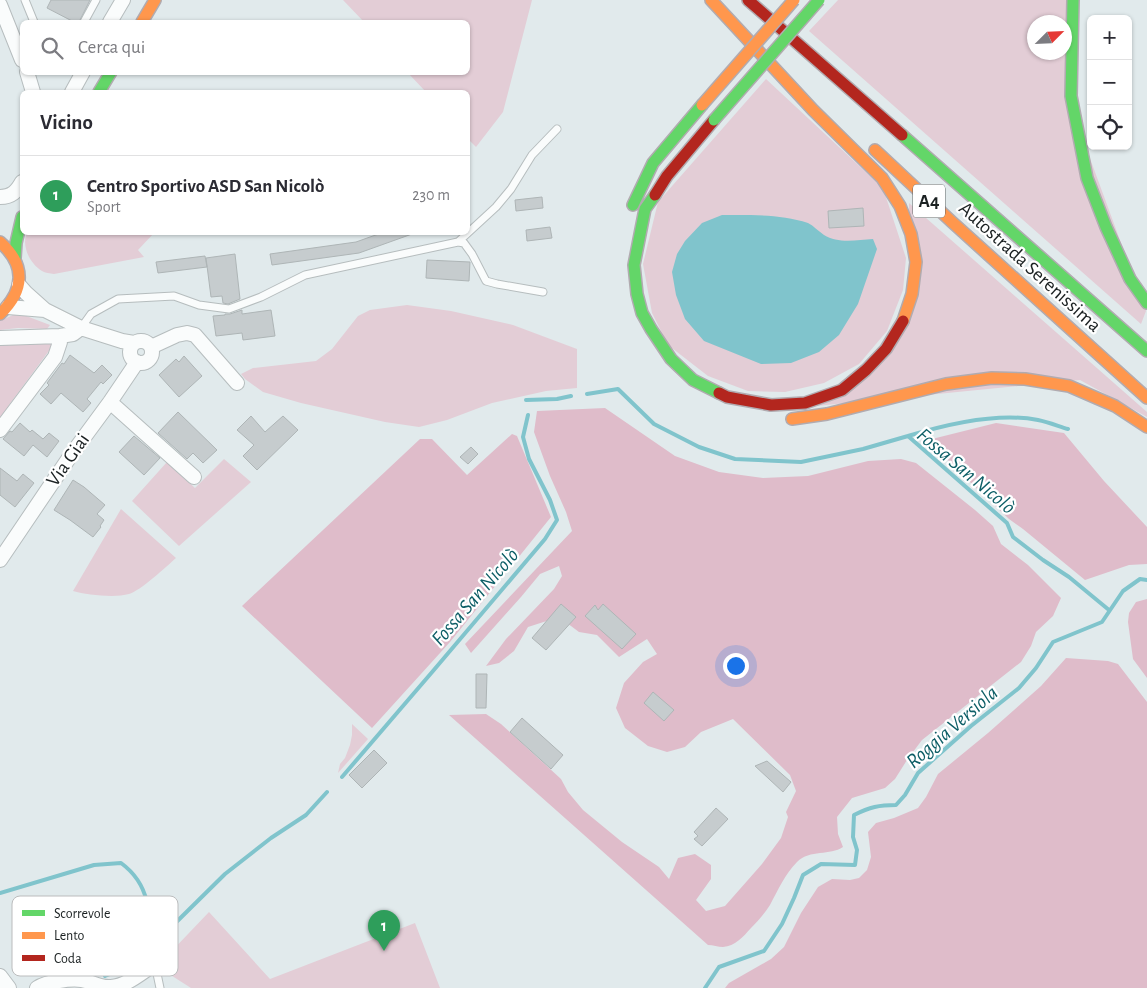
<!DOCTYPE html>
<html lang="it">
<head>
<meta charset="utf-8">
<style>
	:root { --surface:#fff; --page:#f2f2f3; --text:#2b2b33; --muted:#7c7c81; --line:#e1e1e2; --accent:#ea580c }
	body { margin:0; font-family:"Alegreya Sans",sans-serif; background:var(--page); color:var(--text) }
	.controls { position:absolute; right:15px; top:15px; display:grid; overflow:hidden; border-radius:8px; box-shadow:0 1px 4px #0004 }
	.controls button { width:45px; height:45px; display:grid; place-items:center; padding:0; border:0; border-bottom:1px solid var(--line); background:var(--surface); color:var(--text); font:25px sans-serif }
	.compass { position:absolute; left:1027px; top:15px; width:45px; height:45px; border-radius:50%; background:var(--surface); box-shadow:0 1px 4px #0004; rotate:66deg }
	.you { position:absolute; left:735px; top:665px; width:18px; height:18px; margin:-12px; border:4px solid #fff; border-radius:50%; background:#1a73e8; box-shadow:0 0 0 8px #1a73e833 }
	.badge { display:grid; place-items:center; width:32px; height:32px; border-radius:50%; background:var(--accent); color:#fff; font-size:16px; font-weight:700 }
	.pin { position:absolute; translate:-50% -41px; filter:drop-shadow(0 1px 2px #0008) }
	.pin::after { content:''; position:absolute; top:26px; width:18px; height:15px; background:inherit; clip-path:polygon(0 0,100% 0,50% 100%) }
	.list { margin:0; padding:0; list-style:none }
	h2 { display:flex; justify-content:space-between; align-items:center; height:65px; margin:0; padding:0 20px; font-size:21px }
	h2 small { font-size:16px; font-weight:400; color:var(--muted) }
	.list li { display:grid; grid-template-columns:32px 1fr auto; gap:15px; align-items:center; box-sizing:border-box; height:80px; padding:0 20px; border-top:1px solid var(--line) }
	.list b { display:block; font-size:19px; white-space:nowrap }
	.list p { margin:0; font-size:16px; white-space:nowrap; color:var(--muted) }
	.list em { font-size:16px; font-style:normal; color:var(--muted) }
	.icon { flex:none; width:28px; height:28px; fill:none; stroke:currentColor; stroke-width:2; stroke-linecap:round; stroke-linejoin:round }
	.map { position:relative; flex:none; width:1147px; height:988px; overflow:hidden }
	.search { position:absolute; background:var(--surface); box-shadow:0 1px 4px #0004; left:20px; top:20px; width:450px; height:55px; display:flex; align-items:center; gap:12px; box-sizing:border-box; padding:0 18px; border-radius:8px; color:var(--muted); font-size:19px }
	.panel { position:absolute; background:var(--surface); box-shadow:0 1px 4px #0004; left:20px; top:90px; width:450px; height:145px; border-radius:8px }
	.map>svg:first-child { display:block }
	.green { fill:#e3cdd6; fill-rule:evenodd }
	.forest { fill:#dfbcca }
	.water { fill:#80c4cc }
	.lines { fill:none; stroke-linecap:round; stroke-linejoin:round }
	.stream { stroke:#80c4cc; stroke-width:4 }
	.building { fill:#c6ccce; stroke:#aeb5b6 }
	.lane-casing { stroke:#b6bdbe; stroke-width:9 }
	.street-casing { stroke:#b6bdbe; stroke-width:16 }
	.fast-casing { stroke:#b1abb0; stroke-width:14 }
	.slow-casing { stroke:#b1abb0; stroke-width:14 }
	.jam-casing { stroke:#b1abb0; stroke-width:14 }
	.lane { stroke:#fafcfc; stroke-width:7 }
	.street { stroke:#fafcfc; stroke-width:14 }
	.fast { stroke:#63d668; stroke-width:11 }
	.slow { stroke:#ff974d; stroke-width:11 }
	.jam { stroke:#b3261e; stroke-width:11 }
	.fast-bridge-casing { stroke:#b1abb0; stroke-width:14; stroke-linecap:butt }
	.slow-bridge-casing { stroke:#b1abb0; stroke-width:14; stroke-linecap:butt }
	.fast-bridge { stroke:#63d668; stroke-width:11 }
	.slow-bridge { stroke:#ff974d; stroke-width:11 }
	.labels { text-anchor:middle; dominant-baseline:central; stroke-width:4.5; stroke-linejoin:round; paint-order:stroke }
	.shield { fill:#fff; stroke:#5f6464; stroke-width:1 }
	.shield-label { font-size:19px; font-weight:bold; fill:#1b2122 }
	.street-label { font-size:20px; fill:#1b2122; stroke:#fff }
	.water-label { font-size:21px; font-style:italic; fill:#0d5e66; stroke:#fff }
	.key { fill:#fff; stroke:#bbbcbd; stroke-width:1 }
	.key-label { font-size:14px; fill:#1b2122 }
</style>
</head>
<body>
<div class="map">
<svg width="1147" height="988" viewBox="0 0 1147 988">
	<rect width="100%" height="100%" fill="#e1eaec"/>
	<!-- green -->
	<path class="green" d="M 343,0 L 532,0 L 503,112 L 476,147 L 468,139 L 468,92 L 426,92 L 408,73 L 468,72 L 468,22 L 364,22 Z
		M 838,0 L 1068,0 L 1066,93 L 1146,311 L 1141,324 L 809,31 ZM 1034,22 L 1064,22 L 1064,52 L 1034,52 Z
		M 766,79 L 883,188 L 906,258 L 903,290 L 887,331 L 859,364 L 824,383 L 785,392 L 748,391 L 708,376 L 668,345 L 652,313 L 643,264 L 658,202 Z
		M 909,203 L 1147,412 L 1147,417 L 1080,380 L 816,406 L 910,322 Z
		M 27,232 L 154,233 L 138,250 L 144,257 L 54,274 C 50,273 45,273 42,271 C 30,264 21,246 27,232 Z
		M 407,305 L 451,311 L 513,325 L 577,349 L 577,388 L 546,391 L 492,403 L 447,420 L 419,427 L 385,422 L 301,403 L 263,392 L 245,379 L 241,374 L 253,368 L 316,361 L 332,349 L 358,316 L 370,310 Z
		M 21,314 L 50,325 L 47,329 L 18,328 L 0,330 L 0,321 L 13,315 Z
		M 38,343 L 54,344 L 9,405 L 12,408 L 0,424 L 0,344 Z
		M 224,459 L 251,482 L 179,546 L 132,501 L 167,462 L 195,488 Z
		M 121,509 L 176,558 C 166,567 140,591 129,594 C 115,598 87,595 73,591 Z
		M 352,724 L 368,739 L 338,773 L 340,764 L 345,758 L 350,745 L 352,735 Z
		M 209,912 L 270,979 L 415,923 L 440,988 L 191,988 L 169,974 L 164,969 L 164,964 L 167,956 Z"/>
	<!-- forest -->
	<path class="forest" d="M 605,408 L 675,456 L 719,472 L 763,478 L 808,476 L 868,461 L 901,459 L 916,463 L 975,510 L 993,526 L 1001,544 L 1028,565 L 1061,598 L 1053,616 L 1036,632 L 1031,646 L 1021,662 L 922,740 L 907,760 L 895,779 L 885,788 L 852,798 L 837,817 L 838,834 L 843,847 C 830,856 810,849 797,862 C 785,874 778,890 770,905 C 765,913 758,921 751,928 C 743,937 735,946 723,947 C 718,947 713,945 708,945 L 449,715 L 486,714 L 501,724 L 561,779 L 568,792 L 583,810 L 622,842 L 659,867 L 669,879 L 678,858 L 695,854 L 711,865 L 711,879 L 696,900 L 706,911 L 725,906 L 762,864 L 781,838 L 788,817 L 786,812 L 796,791 L 790,775 L 733,719 L 701,732 L 685,747 L 667,752 L 648,746 L 625,728 L 616,708 L 624,683 L 643,662 L 657,654 L 647,639 L 619,657 L 597,635 L 579,632 L 559,617 L 528,627 L 514,651 L 499,663 L 486,666 L 506,639 L 554,589 L 562,576 L 559,566 L 540,574 L 521,597 L 471,653 L 465,644 L 572,531 L 566,512 L 550,476 L 534,432 L 537,411 Z
		M 996,423 L 1064,433 L 1104,481 L 1147,527 L 1147,564 L 1129,565 L 1085,580 L 1023,529 L 1009,519 L 972,484 L 928,440 Z
		M 512,434 L 517,436 L 551,517 L 450,642 L 372,728 L 242,606 L 420,439 L 432,439 L 467,475 Z
		M 1147,599 L 1147,678 L 1133,659 L 1128,622 L 1129,613 L 1136,602 Z
		M 1066,658 L 1108,661 L 1118,664 L 1147,702 L 1147,988 L 725,988 L 729,983 L 771,959 L 784,947 L 801,913 L 818,887 L 832,879 L 850,880 L 859,878 L 867,870 L 871,857 L 868,832 L 876,823 L 894,818 L 918,808 L 926,797 L 938,774 L 988,733 L 1041,686 Z"/>
	<!-- water -->
	<path class="water" d="M 722,215 C 750,215 781,214 808,223 C 814,226 818,231 824,235 C 838,244 857,240 873,239 L 877,249 L 858,304 L 839,335 L 819,352 L 791,363 L 761,364 L 704,341 L 685,319 L 676,295 L 672,272 L 677,254 L 685,241 L 702,223 Z"/>
	<g class="lines">
		<!-- stream -->
		<path class="stream" d="M 587,394 L 618,389 L 654,424 L 699,447 L 735,459 L 801,462 L 863,449 L 908,436 L 1007,523 L 1013,537 L 1043,560 L 1069,577 L 1109,610
			M 526,400 L 557,399 L 571,396
			M 908,436 C 947,424 998,412 1038,420 C 1048,422 1058,426 1068,429
			M 342,777 L 433,671 L 545,539 L 557,520 L 550,500 L 529,459 L 523,437 L 528,415
			M 0,893 L 94,865 L 121,863 C 151,885 150,914 149,948
			M 105,976 L 125,968 L 146,952 L 225,874 L 271,838 L 306,815 L 327,792
			M 705,988 L 719,967 L 764,951 L 782,924 L 794,898 L 803,875 L 821,864 L 855,865 L 857,850 L 853,837 L 854,815 C 870,807 879,805 896,805 L 905,795 L 918,773 L 971,726 L 1019,688 L 1036,668 L 1053,642 L 1102,622 L 1123,591 L 1140,579 L 1147,580"/>
	</g>
	<!-- building -->
	<path class="building" d="M 51,0 L 90,0 L 79,22 L 74,22 L 47,8 Z
		M 542,197 L 543,208 L 516,211 L 515,200 Z
		M 863,208 L 864,226 L 829,228 L 828,211 Z
		M 550,227 L 552,238 L 527,241 L 526,230 Z
		M 384,232 L 412,232 L 412,234 L 359,253 L 272,265 L 270,254 L 356,242 Z
		M 235,254 L 240,299 L 228,304 L 223,303 L 222,296 L 211,297 L 206,258 Z
		M 205,256 L 207,267 L 158,273 L 156,262 Z
		M 427,260 L 470,262 L 469,281 L 426,278 Z
		M 242,310 L 242,314 L 271,310 L 275,336 L 243,340 L 242,333 L 216,336 L 213,316 L 225,315 L 225,314 L 230,314 Z
		M 70,355 L 94,373 L 102,365 L 112,375 L 103,384 L 101,382 L 87,399 L 91,403 L 83,412 L 61,393 L 51,404 L 40,394 L 49,385 L 47,383 L 62,363 L 64,364 Z
		M 184,356 L 202,376 L 179,397 L 159,375 L 176,359 L 179,362 Z
		M 178,412 L 217,450 L 203,463 L 193,453 L 187,459 L 158,433 Z
		M 251,416 L 265,432 L 283,416 L 298,430 L 257,470 L 243,456 L 254,445 L 237,430 Z
		M 20,423 L 30,432 L 32,430 L 43,439 L 49,433 L 59,441 L 47,457 L 33,445 L 24,456 L 3,439 L 10,431 L 12,432 Z
		M 134,436 L 160,458 L 144,475 L 119,452 Z
		M 471,447 L 478,454 L 468,464 L 460,457 Z
		M 0,468 L 17,481 L 23,474 L 34,483 L 15,507 L 0,495 Z
		M 73,480 L 84,487 L 105,505 L 97,514 L 104,520 L 100,526 L 101,527 L 93,537 L 70,520 L 54,510 Z
		M 561,604 L 576,617 L 546,650 L 532,638 Z
		M 603,604 L 636,634 L 622,649 L 585,616 L 595,605 L 598,610 Z
		M 476,674 L 487,674 L 486,708 L 476,708 Z
		M 653,692 L 674,710 L 664,721 L 644,703 Z
		M 522,718 L 563,755 L 551,769 L 510,732 Z
		M 374,750 L 387,763 L 362,788 L 349,775 Z
		M 767,761 L 791,782 L 783,792 L 755,766 Z
		M 716,808 L 728,819 L 702,846 L 694,839 L 698,836 L 694,832 Z"/>
	<g class="lines">
		<defs>
			<path id="lane" d="M 25,0 L 34,22
				M 84,22 L 96,0
				M 458,242 L 464,243 L 472,254 L 486,281 L 497,284 L 543,292
				M 81,328 L 91,314 L 118,299 L 174,296 L 199,305 L 229,309 L 261,297 L 305,275 L 458,242 L 496,207 L 511,189 L 532,155 L 557,129
				M 155,964 L 160,988"/>
			<path id="street" d="M 0,5 L 22,60
				M 110,22 L 123,0
				M 27,72 L 33,92
				M 72,92 L 83,72
				M 0,197 C 12,197 17,191 22,182
				M 8,307 L 45,310 L 26,293 L 19,285
				M 45,310 L 81,328 L 122,341 L 134,343
				M 0,338 L 60,336 L 73,334 L 81,328
				M130 352a11 11 0 1 1 22 0a11 11 0 1 1-22 0Z
				M 151,347 L 177,335 L 187,333 L 195,335 L 237,383
				M 110,402 L 194,477
				M 0,430 L 55,357 L 60,342 L 60,336
				M 0,560 L 71,455 L 110,402 L 137,362
				M 0,976 L 9,988
				M 37,988 C 47,982 70,978 82,980 C 93,982 98,988 111,987 C 127,986 142,972 155,964"/>
			<path id="fast" d="M 1073,0 L 1071,96 L 1087,178 L 1106,227 L 1130,279 L 1147,303
				M 99,92 L 111,72
				M 902,135 L 1147,351
				M 655,195 L 645,209 L 634,265 L 637,294 L 642,313 L 651,329 L 671,359 L 693,380 L 719,393
				M 633,205 L 653,163 L 702,105
				M 15,258 L 16,243 L 22,217"/>
			<path id="slow" d="M 711,0 L 813,110 L 882,178 L 900,206 L 911,234 L 916,262 L 912,294 L 903,321
				M 142,22 L 155,0
				M 875,150 L 952,222 L 1147,398
				M 0,242 C 26,265 25,290 0,314
				M 792,419 L 827,414 L 946,384 L 992,378 L 1025,379 L 1069,386 L 1115,406 L 1147,427"/>
			<path id="jam" d="M 748,0 L 902,135
				M 655,195 L 667,176 L 714,120
				M 719,393 L 727,397 L 771,405 L 805,403 L 842,390 L 866,370 L 886,349 L 903,321"/>
		</defs>
		<!-- lane casing -->
		<use href="#lane" class="lane-casing"/>
		<!-- street casing -->
		<use href="#street" class="street-casing"/>
		<!-- fast casing -->
		<use href="#fast" class="fast-casing"/>
		<!-- slow casing -->
		<use href="#slow" class="slow-casing"/>
		<!-- jam casing -->
		<use href="#jam" class="jam-casing"/>
		<!-- lane -->
		<use href="#lane" class="lane"/>
		<!-- street -->
		<use href="#street" class="street"/>
		<!-- fast -->
		<use href="#fast" class="fast"/>
		<!-- slow -->
		<use href="#slow" class="slow"/>
		<!-- jam -->
		<use href="#jam" class="jam"/>
		<defs>
			<path id="fast-bridge" d="M 714,120 L 819,0"/>
			<path id="slow-bridge" d="M 702,105 L 794,0"/>
		</defs>
		<!-- fast-bridge casing -->
		<use href="#fast-bridge" class="fast-bridge-casing"/>
		<!-- slow-bridge casing -->
		<use href="#slow-bridge" class="slow-bridge-casing"/>
		<!-- fast-bridge -->
		<use href="#fast-bridge" class="fast-bridge"/>
		<!-- slow-bridge -->
		<use href="#slow-bridge" class="slow-bridge"/>
	</g>
	<g class="labels">
		<!-- shield labels -->
		<rect class="shield" x="913" y="184.5" width="32" height="33" rx="4"/>
		<g class="shield-label">
			<text x="929" y="201">A4</text>
		</g>
		<!-- street labels -->
		<g class="street-label">
			<text transform="translate(1030 267) rotate(42)">Autostrada Serenissima</text>
			<text transform="translate(68 460) rotate(-55)">Via Giai</text>
		</g>
		<!-- water labels -->
		<g class="water-label">
			<text transform="translate(966 471) rotate(40)">Fossa San Nicolò</text>
			<text transform="translate(475 597) rotate(-49)">Fossa San Nicolò</text>
			<text transform="translate(952 727) rotate(-41)">Roggia Versiola</text>
		</g>
	</g>
	<!-- legend -->
	<rect x="12" y="896" width="166" height="80" rx="8" class="key"/>
	<rect x="22" y="910" width="23" height="6" fill="#63d668"/>
	<rect x="22" y="932" width="23" height="7" fill="#ff974d"/>
	<rect x="22" y="955" width="23" height="6" fill="#b3261e"/>
	<g class="key-label">
		<text x="54" y="918">Scorrevole</text>
		<text x="54" y="940">Lento</text>
		<text x="54" y="963">Coda</text>
	</g>
</svg>
<div class="controls">
<button>+</button>
<button>−</button>
<button><svg class="icon" aria-label="locate" viewBox="0 0 24 24"><circle cx="12" cy="12" r="6"/><path d="M12 2v4M12 18v4M2 12h4M18 12h4"/></svg></button>
</div>
<svg class="compass" viewBox="-18 -18 36 36"><path d="M0-13l5 13h-10z" fill="#e53935"/><path d="M0 13l5-13h-10z" fill="#7c7c81"/></svg>
<div class="you"></div>
<div class="pin badge" style="left:384px;top:951px;background:#2e9e5b">1</div>
<div class="search"><svg class="icon" aria-label="search" viewBox="0 0 24 24"><circle cx="10" cy="10" r="6"/><path d="M15 15l6 6"/></svg>Cerca qui</div>
<section class="panel">
<h2>Vicino<small></small></h2>
<ul class="list">
<li><span class="badge" style="background:#2e9e5b">1</span><div><b>Centro Sportivo ASD San Nicolò</b><p>Sport</p></div><em>230 m</em></li>
</ul>
</section>
</div>
</body>
</html>
